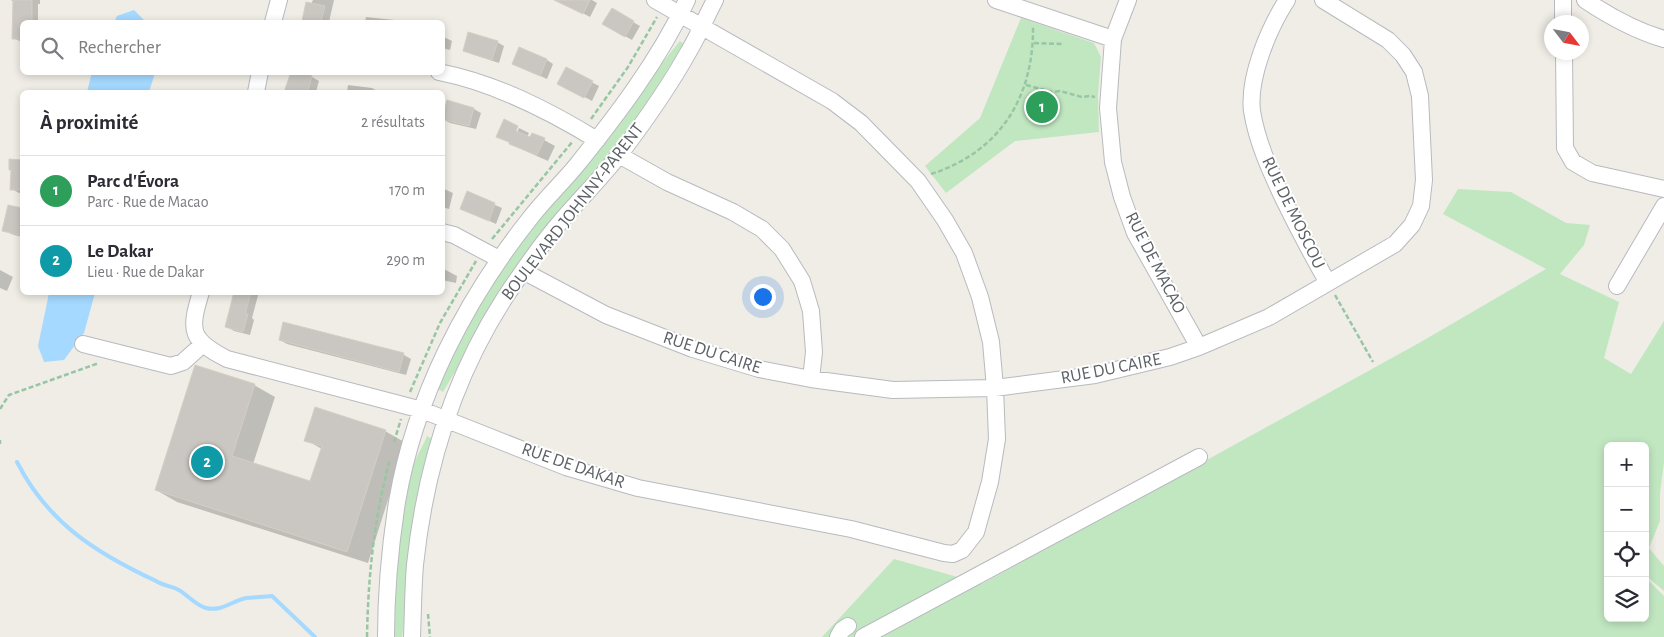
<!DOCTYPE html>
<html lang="fr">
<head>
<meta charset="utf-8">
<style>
	:root { --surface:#fff; --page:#f2f2f3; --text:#2b2b33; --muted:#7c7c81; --line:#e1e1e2; --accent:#2563eb }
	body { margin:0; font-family:"Alegreya Sans",sans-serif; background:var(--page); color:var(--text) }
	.controls { position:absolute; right:15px; bottom:15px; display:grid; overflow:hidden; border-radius:8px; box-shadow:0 2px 8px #0003 }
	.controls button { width:45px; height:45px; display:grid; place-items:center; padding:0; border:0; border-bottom:1px solid var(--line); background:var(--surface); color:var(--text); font:25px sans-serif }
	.compass { position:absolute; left:1544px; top:15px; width:45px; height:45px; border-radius:50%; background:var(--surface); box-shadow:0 2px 8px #0003; rotate:122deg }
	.you { position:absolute; left:762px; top:296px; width:18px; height:18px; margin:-12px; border:4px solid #fff; border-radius:50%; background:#1a73e8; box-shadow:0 0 0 8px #1a73e833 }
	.badge { display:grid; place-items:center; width:32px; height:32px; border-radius:50%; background:var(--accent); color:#fff; font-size:16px; font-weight:700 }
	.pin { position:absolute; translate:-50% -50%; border:2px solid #fff; box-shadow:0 1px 5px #0006 }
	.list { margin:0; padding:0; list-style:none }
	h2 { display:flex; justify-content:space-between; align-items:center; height:65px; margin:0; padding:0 20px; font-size:21px }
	h2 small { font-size:16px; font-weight:400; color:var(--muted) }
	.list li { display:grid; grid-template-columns:32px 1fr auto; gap:15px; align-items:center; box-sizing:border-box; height:70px; padding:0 20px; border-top:1px solid var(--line) }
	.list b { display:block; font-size:19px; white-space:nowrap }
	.list p { margin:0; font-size:16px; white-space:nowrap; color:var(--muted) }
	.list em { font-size:16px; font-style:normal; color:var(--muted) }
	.icon { flex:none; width:28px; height:28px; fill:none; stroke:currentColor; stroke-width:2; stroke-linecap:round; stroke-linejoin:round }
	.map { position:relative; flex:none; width:1664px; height:637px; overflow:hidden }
	.search { position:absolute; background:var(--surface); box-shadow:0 2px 8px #0003; left:20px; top:20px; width:425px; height:55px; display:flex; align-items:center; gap:12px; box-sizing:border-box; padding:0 18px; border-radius:8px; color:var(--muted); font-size:19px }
	.panel { position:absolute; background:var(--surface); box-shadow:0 2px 8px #0003; left:20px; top:90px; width:425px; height:205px; border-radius:8px }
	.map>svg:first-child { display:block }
	.green { fill:#c1e7c1 }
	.water { fill:#a5d9ff }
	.shadow { fill:#0003 }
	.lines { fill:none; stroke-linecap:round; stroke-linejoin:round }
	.stream { stroke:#a5d9ff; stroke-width:4 }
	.building { fill:#cac7c2; stroke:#d4cec3 }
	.minor-casing { stroke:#b7babf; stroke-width:18 }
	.path { stroke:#98c6a5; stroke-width:2.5; stroke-dasharray:5 2.5; stroke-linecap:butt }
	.minor { stroke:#fff; stroke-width:16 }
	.labels { text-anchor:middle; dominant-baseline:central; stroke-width:4; stroke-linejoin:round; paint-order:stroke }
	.street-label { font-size:18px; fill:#5c6165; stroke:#fff }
</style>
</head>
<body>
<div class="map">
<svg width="1664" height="637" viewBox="0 0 1664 637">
	<rect width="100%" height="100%" fill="#efede5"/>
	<!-- green -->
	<path class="green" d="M 1021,18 L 1094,43 L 1101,57 L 1098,96 L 1099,132 L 1015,141 L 946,193 L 925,166 L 980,118 Z
		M 680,41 L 684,44 L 638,117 L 462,360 L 443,392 L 438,389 C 461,335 488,283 524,237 C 549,206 576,178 601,148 C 629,113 651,74 680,41 Z
		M 1458,189 L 1511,192 L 1566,223 L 1590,225 L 1584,245 L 1560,274 L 1619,302 L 1604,358 L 1631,374 L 1664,321 L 1664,462 L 1660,493 L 1660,521 L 1649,548 L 1664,566 L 1664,591 L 1645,575 L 1645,446 L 1608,446 L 1608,618 L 1645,618 L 1645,577 L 1664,596 L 1664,637 L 822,637 L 894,559 L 982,584 L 1419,343 L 1546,269 L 1443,214 Z
		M 427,436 L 432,439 L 421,478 L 413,522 L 404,623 L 402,637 L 394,637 C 395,583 396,516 414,464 C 417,455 423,446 427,436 Z"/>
	<!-- water -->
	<path class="water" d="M 134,10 L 146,22 L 114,22 L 117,16 Z
		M 92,72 L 155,72 L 155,73 L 149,92 L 87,92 Z
		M 49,293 L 95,293 L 84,333 L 64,360 L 44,362 L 38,346 Z"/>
	<!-- shadow -->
	<path class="shadow" d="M 11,0 L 40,0 L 40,4 L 38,4 L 38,22 L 22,22 L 22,42 L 13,38 L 14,2 Z
		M 313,0 L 334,0 L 329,22 L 307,22 L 303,20 Z
		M 558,0 L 592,0 L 597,3 L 590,17 Z
		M 612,10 L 640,26 L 632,40 L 604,24 Z
		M 366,17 L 395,20 L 400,22 L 365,22 Z
		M 442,36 L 452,41 L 450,50 L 442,48 Z
		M 497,42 L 504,46 L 499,63 L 471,54 L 464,50 Z
		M 547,60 L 553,64 L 547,79 L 531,72 Z
		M 566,69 L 599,86 L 592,101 L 559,83 Z
		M 292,72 L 312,77 L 319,81 L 316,92 L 287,92 Z
		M 348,85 L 372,88 L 379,92 L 347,92 Z
		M 474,109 L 481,113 L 476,129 L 450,123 L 443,119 Z
		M 519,128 L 529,133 L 527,137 L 530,139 L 533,134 L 555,146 L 548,161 L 521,149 L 498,136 L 515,137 Z
		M 10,160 L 22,161 L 22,193 L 19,193 L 12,189 L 12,171 L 10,170 Z
		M 442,188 L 453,193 L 449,209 L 442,207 Z
		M 468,193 L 502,208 L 496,224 L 469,212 Z
		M 9,207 L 22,210 L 22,237 L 11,234 L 4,230 Z
		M 442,268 L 457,276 L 456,283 L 442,280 Z
		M 0,270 L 13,277 L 7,291 L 0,288 Z
		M 234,292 L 259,292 L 252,318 L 254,320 L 250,335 L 234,331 L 227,327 Z
		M 284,324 L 404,355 L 411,359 L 406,375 L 287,344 L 280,340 Z
		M 254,385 L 275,397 L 253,464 L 311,483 L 322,449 L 306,440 L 385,431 L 406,443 L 368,563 L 177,502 L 156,490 Z"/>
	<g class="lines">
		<!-- stream -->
		<path class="stream" d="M 17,462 C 48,523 96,553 156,581 C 162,585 170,586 177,589 C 187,594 195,605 206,608 C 221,612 232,601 246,598 C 254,597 263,597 272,596 L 315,637"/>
	</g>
	<!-- building -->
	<path class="building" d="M 13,0 L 32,0 L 32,22 L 22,22 L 22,39 L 12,39 Z
		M 554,0 L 590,0 L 583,14 Z
		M 306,2 L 325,6 L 321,22 L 302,21 Z
		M 612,8 L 634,21 L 625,37 L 602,24 Z
		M 468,32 L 498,41 L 492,60 L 463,51 Z
		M 519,47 L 547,59 L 540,76 L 512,64 Z
		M 566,67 L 593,81 L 584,98 L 557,84 Z
		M 291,72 L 301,72 L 312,76 L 308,91 L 303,90 L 302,92 L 284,92 Z
		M 447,100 L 474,108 L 469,126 L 442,119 Z
		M 504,119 L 518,126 L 516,131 L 530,137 L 532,133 L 545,138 L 537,155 L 509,144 L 509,142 L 496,137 Z
		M 9,159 L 22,160 L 22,190 L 10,190 L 11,170 L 9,170 Z
		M 467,191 L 495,203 L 489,221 L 460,209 Z
		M 8,205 L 22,208 L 22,224 L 20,235 L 2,231 Z
		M 234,292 L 251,292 L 245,314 L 248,314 L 243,332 L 225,327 Z
		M 283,322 L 404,353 L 399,372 L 279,340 Z
		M 195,365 L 255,384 L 232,456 L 310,481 L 322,446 L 304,441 L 315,407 L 386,430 L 347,552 L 155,490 Z"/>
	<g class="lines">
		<defs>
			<path id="minor" d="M 996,0 L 1113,39
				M 1128,0 L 1113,39 L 1108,108 L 1113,162 L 1122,197 L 1135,233 L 1199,347
				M 1287,0 C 1269,28 1248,77 1252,111 C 1257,142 1270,170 1283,198 C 1297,227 1312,255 1328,283
				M 1563,0 L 1563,22
				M 1585,0 C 1609,16 1636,31 1664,39
				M 273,22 L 279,0
				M 1564,52 L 1565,148 L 1573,162 L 1592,173 L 1664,189
				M 439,72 C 495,83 548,110 597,140
				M 256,92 L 260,72
				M 619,155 L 667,182 L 733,212 L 762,229 L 782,249 L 802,281 L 811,311 L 814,352 L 811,379
				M 442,232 L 454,235 L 499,259
				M 523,271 L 606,315 L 693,349 L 759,369 L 811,379 L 893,390 L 995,388 L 1095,375 L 1170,357 L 1199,347 L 1269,317 L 1395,244 L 1412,225 L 1421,206 L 1424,180 L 1420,96 L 1414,72 L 1403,55 L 1388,40 L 1323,0
				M 1617,286 L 1664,206
				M 201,292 C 189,331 190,340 227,359 L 422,410 L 566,467 L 638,488 L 851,529 L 944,553 L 953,554 L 962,550 L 976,532 L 990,482 L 997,439 L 995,388 L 991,342 L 980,297 L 964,253 L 945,220 L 918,181 L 861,123 L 832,101 L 655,0
				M 83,344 L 171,366 L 183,362 L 203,344
				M 386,637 C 386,592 390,547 397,502 C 415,397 465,300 531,217 C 545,199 561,184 576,166 C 617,115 659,60 687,0
				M 412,637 C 413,613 413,589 415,565 C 425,470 452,380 504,299 C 522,272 541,244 562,220 C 581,198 602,177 620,154 C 645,121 669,87 689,51 C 699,34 706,17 715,0
				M 838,637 L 842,630 L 848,626
				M 863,637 L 1199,457"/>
		</defs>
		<!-- minor casing -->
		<use href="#minor" class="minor-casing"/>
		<!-- path -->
		<path class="path" d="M 1034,43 L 1064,44
			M 1026,85 L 1052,92 L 1060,91 L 1082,97 L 1090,96 L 1095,97
			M 591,119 L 628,67 L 657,17
			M 931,174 C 1000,152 1034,97 1033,26
			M 492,239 L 573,141
			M 1335,295 L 1373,362
			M 410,392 L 440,323 L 476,261
			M 0,409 L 9,395 L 99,363
			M 0,440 L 0,444
			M 394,442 L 401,419
			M 428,614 L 430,637
			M 367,637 C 368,578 374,517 390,460"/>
		<!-- minor -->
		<use href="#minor" class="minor"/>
	</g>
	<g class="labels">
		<!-- street labels -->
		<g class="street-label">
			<text transform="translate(573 212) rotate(-52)">BOULEVARD JOHNNY-PARENT</text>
			<text transform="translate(1293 213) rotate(64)">RUE DE MOSCOU</text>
			<text transform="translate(1155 263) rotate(63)">RUE DE MACAO</text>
			<text transform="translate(712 353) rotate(18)">RUE DU CAIRE</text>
			<text transform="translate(1111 369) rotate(-11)">RUE DU CAIRE</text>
			<text transform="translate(573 466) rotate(19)">RUE DE DAKAR</text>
		</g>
	</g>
</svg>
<div class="controls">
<button>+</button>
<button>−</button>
<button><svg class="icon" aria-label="locate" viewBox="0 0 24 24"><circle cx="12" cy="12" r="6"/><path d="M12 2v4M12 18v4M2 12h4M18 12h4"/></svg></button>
<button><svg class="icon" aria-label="layers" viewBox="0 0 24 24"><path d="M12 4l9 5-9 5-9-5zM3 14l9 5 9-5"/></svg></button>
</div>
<svg class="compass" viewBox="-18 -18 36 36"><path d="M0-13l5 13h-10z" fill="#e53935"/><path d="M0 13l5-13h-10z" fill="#7c7c81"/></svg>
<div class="you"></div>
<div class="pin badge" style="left:1042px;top:107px;background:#2e9e5b">1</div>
<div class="pin badge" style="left:207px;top:462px;background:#0f9aa8">2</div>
<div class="search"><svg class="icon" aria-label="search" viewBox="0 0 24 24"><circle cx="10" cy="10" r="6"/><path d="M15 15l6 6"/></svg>Rechercher</div>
<section class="panel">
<h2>À proximité<small>2 résultats</small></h2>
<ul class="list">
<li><span class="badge" style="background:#2e9e5b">1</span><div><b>Parc d'Évora</b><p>Parc · Rue de Macao</p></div><em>170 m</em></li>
<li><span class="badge" style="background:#0f9aa8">2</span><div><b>Le Dakar</b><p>Lieu · Rue de Dakar</p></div><em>290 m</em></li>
</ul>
</section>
</div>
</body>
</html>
